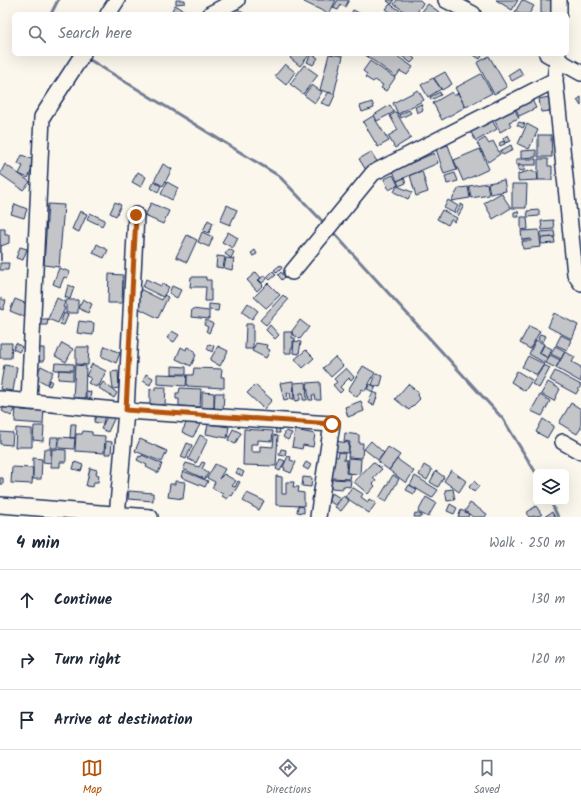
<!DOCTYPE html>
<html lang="en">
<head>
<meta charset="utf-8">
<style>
	:root { --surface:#fff; --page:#f2f2f3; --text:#1f2937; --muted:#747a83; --line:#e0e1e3; --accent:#b45309 }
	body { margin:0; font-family:Kalam,sans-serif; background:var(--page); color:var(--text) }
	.controls { position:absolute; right:12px; bottom:12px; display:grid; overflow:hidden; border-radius:6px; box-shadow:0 4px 16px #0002 }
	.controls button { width:36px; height:36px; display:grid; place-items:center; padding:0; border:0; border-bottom:1px solid var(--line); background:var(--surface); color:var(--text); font:20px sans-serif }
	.stop { position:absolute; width:12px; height:12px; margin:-9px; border:3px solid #b45309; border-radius:50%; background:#fff }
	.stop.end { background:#b45309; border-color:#fff; box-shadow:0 1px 4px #0008 }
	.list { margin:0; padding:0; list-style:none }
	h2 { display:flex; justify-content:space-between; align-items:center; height:52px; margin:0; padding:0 16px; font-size:17px }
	h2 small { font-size:13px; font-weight:400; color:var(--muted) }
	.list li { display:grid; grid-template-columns:26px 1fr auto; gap:12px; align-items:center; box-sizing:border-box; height:60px; padding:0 16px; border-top:1px solid var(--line) }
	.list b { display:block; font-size:15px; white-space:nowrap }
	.list em { font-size:13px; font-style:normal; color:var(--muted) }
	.icon { flex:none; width:22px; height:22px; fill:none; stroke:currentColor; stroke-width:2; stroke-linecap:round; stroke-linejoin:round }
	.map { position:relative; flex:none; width:581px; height:517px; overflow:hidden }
	.search { position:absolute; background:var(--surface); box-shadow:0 4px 16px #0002; left:12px; right:12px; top:12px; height:44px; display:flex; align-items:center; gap:10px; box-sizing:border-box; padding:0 14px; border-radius:6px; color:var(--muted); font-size:15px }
	.sheet { height:232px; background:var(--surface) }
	nav { display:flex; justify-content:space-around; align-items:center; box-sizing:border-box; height:56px; border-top:1px solid var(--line); background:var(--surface); font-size:11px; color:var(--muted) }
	nav a { display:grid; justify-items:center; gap:2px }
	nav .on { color:var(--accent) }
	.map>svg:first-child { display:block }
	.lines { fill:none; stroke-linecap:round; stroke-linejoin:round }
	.stream { stroke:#747e96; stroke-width:3 }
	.building { fill:#c3c5c9; stroke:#1b2f5e }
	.minor-casing { stroke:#1b2f5e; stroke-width:18 }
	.minor { stroke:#fbf7ec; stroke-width:15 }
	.route { stroke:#b45309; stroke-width:5 }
</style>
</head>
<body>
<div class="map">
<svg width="581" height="517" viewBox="0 0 581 517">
	<rect width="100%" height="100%" fill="#fbf7ec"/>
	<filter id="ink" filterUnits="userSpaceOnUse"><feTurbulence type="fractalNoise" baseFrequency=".025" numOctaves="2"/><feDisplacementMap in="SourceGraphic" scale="8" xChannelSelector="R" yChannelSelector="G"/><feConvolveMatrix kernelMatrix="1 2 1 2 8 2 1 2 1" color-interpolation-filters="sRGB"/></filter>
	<g filter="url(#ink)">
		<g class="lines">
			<!-- stream -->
			<path class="stream" d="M 51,14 L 58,0
				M 90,60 L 279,176 L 325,224
				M 331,230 L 503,419 L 536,473
				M 551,502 L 558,517"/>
		</g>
		<!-- building -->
		<path class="building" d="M 176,0 L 185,0 L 185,3 L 176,4 Z
			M 305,0 L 336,0 L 329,14 L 304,2 Z
			M 338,0 L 349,0 L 345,7 L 341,5 L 338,10 L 333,8 Z
			M 388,0 L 394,0 L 392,4 L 387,1 Z
			M 397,0 L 420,0 L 423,3 L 416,14 L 408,14 L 394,4 Z
			M 496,0 L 518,0 L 512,10 Z
			M 522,0 L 534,6 L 529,14 L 520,14 L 515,12 Z
			M 541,0 L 556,0 L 553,14 L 541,14 Z
			M 390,4 L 405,14 L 393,14 L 386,9 Z
			M 428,4 L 442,14 L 420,14 Z
			M 175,5 L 190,14 L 170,14 Z
			M 232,6 L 245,14 L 227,14 Z
			M 353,10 L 361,14 L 351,14 Z
			M 293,54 L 310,54 L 300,66 L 290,58 Z
			M 311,54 L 318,58 L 313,65 L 307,62 Z
			M 329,54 L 343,56 L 334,94 L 320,90 Z
			M 364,54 L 394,54 L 413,67 L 407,75 L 400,71 L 396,77 Z
			M 399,54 L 409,54 L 415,59 L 411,63 Z
			M 472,54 L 483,54 L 480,59 Z
			M 489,56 L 507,87 L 494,94 L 477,63 Z
			M 370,61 L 395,78 L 386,91 L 381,88 L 383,85 L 375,80 L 373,82 L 365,77 L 367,74 L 363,71 Z
			M 285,64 L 295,72 L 286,85 L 275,76 Z
			M 304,65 L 318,75 L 303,94 L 290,84 Z
			M 519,68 L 523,75 L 512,81 L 508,75 Z
			M 445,72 L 452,84 L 442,90 L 434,78 Z
			M 481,74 L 492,93 L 466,107 L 455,88 Z
			M 433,78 L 441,89 L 428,97 L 421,85 Z
			M 312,85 L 322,92 L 315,103 L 304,95 Z
			M 418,90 L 424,100 L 398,114 L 393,103 Z
			M 329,92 L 335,95 L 330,106 L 321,103 Z
			M 440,92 L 441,95 L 431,100 L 430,97 Z
			M 452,92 L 454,96 L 458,93 L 465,107 L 442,120 L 433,103 Z
			M 530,96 L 536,108 L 519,116 L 514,104 Z
			M 549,97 L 551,111 L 541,112 L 539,99 Z
			M 581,97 L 581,106 L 577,100 Z
			M 372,102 L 374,108 L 362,112 L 360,106 Z
			M 421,104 L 423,110 L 417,113 L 415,107 Z
			M 512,104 L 519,118 L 509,122 L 511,126 L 500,132 L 492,114 Z
			M 390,105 L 394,112 L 377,121 L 374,115 Z
			M 409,110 L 411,113 L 401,118 L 399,115 Z
			M 396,112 L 411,138 L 395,148 L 388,136 L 398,130 L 390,116 Z
			M 373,116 L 389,141 L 378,147 L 363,122 Z
			M 491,118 L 497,129 L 476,141 L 469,129 Z
			M 519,122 L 525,124 L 523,128 L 517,125 Z
			M 527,124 L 538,130 L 529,149 L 518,144 Z
			M 508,135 L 511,141 L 505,143 L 503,138 Z
			M 538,135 L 551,135 L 552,157 L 538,157 Z
			M 485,138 L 489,144 L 493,141 L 500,154 L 488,162 L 477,143 Z
			M 503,141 L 505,144 L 500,146 L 499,143 Z
			M 448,145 L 457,170 L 444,174 L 436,149 Z
			M 511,145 L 513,150 L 503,155 L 500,151 Z
			M 480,149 L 489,169 L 463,181 L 454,160 Z
			M 536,150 L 536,157 L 521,158 L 521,151 Z
			M 371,152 L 378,163 L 366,170 L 359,159 Z
			M 434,153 L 438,163 L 397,181 L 393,171 Z
			M 22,155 L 36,161 L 28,178 L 19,174 L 23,166 L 18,164 Z
			M 516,159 L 536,159 L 536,165 L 516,165 Z
			M 538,159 L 548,159 L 548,166 L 552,166 L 552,180 L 538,180 Z
			M 5,164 L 30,182 L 23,190 L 0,174 Z
			M 163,164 L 172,169 L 163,186 L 154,181 Z
			M 519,165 L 525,167 L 524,171 L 518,170 Z
			M 533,170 L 533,172 L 537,172 L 538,180 L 518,181 L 518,174 Z
			M 422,171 L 428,192 L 416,196 L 410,175 Z
			M 138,172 L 146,177 L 141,187 L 132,182 Z
			M 455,173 L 458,181 L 447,184 L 445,176 Z
			M 393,175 L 398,185 L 389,190 L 384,179 Z
			M 404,178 L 406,183 L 399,186 L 397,181 Z
			M 504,180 L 506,191 L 490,194 L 488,183 Z
			M 154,182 L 161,186 L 158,192 L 151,188 Z
			M 167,182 L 178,188 L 172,200 L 161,194 Z
			M 487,183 L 489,195 L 471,198 L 469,186 Z
			M 512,184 L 527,184 L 526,208 L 512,208 Z
			M 397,186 L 412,192 L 408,199 L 394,192 Z
			M 468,187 L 470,198 L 451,201 L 459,188 Z
			M 501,193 L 511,208 L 493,219 L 484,203 Z
			M 448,200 L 458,206 L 454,213 L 444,208 Z
			M 115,202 L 121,205 L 116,216 L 110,213 Z
			M 151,203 L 169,211 L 163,224 L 145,216 Z
			M 15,204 L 27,209 L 24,218 L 11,214 Z
			M 48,204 L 64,205 L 59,267 L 44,265 Z
			M 461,204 L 464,206 L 458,216 L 456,214 Z
			M 227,205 L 237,210 L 230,225 L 220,221 Z
			M 442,210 L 457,218 L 455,222 L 451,220 L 448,225 L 437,219 Z
			M 539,210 L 539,216 L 528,217 L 527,211 Z
			M 80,211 L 87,214 L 79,232 L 72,229 Z
			M 518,211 L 519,217 L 514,217 L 514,212 Z
			M 90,213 L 105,220 L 102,226 L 87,219 Z
			M 521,217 L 527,217 L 528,229 L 521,230 Z
			M 208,220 L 213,223 L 209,233 L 203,231 Z
			M 553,220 L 554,229 L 542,230 L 541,221 Z
			M 0,229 L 5,229 L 5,235 L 9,235 L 9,243 L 1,246 L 1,261 Z
			M 539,230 L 541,247 L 523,249 L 522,241 L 531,241 L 531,239 L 522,240 L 521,231 Z
			M 554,231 L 555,237 L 541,238 L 541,232 Z
			M 202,232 L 213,237 L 209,247 L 198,242 Z
			M 228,232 L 238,238 L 233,248 L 222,242 Z
			M 187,235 L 197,240 L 187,262 L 176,257 Z
			M 554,237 L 555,243 L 541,244 L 541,238 Z
			M 97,244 L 108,250 L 104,258 L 93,253 Z
			M 20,247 L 27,249 L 23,260 L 16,258 Z
			M 229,249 L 234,252 L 231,258 L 225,254 Z
			M 255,250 L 257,254 L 253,256 L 251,253 Z
			M 217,256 L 225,257 L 223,268 L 216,267 Z
			M 226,258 L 234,259 L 232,270 L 224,268 Z
			M 0,263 L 9,263 L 8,270 L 0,270 Z
			M 280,265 L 282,268 L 277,273 L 274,270 Z
			M 59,268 L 70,272 L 67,278 L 64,277 L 60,287 L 53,284 Z
			M 273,271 L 276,275 L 270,280 L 267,277 Z
			M 256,272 L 261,278 L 258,280 L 263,285 L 257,291 L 247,280 Z
			M 281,272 L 285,277 L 282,280 L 278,275 Z
			M 109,274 L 123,275 L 122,303 L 108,303 Z
			M 264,275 L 267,279 L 262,283 L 259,280 Z
			M 191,277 L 206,277 L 206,280 L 211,280 L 211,301 L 205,301 L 206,287 L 190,287 Z
			M 146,279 L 161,286 L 162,284 L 169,287 L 163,297 L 143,287 Z
			M 268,283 L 280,295 L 266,308 L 254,297 Z
			M 68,285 L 74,287 L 70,299 L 65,297 Z
			M 172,286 L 181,290 L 177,298 L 169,293 Z
			M 140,289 L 162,300 L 164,295 L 168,297 L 158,318 L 132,305 Z
			M 283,295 L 288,300 L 266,325 L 260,320 Z
			M 0,298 L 6,301 L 3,310 L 0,309 Z
			M 57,298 L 65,302 L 63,307 L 65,308 L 58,323 L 48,319 Z
			M 15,299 L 30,305 L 25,317 L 10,311 Z
			M 83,299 L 92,304 L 88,313 L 78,308 Z
			M 66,300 L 78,300 L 78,313 L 66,313 Z
			M 248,303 L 258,311 L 252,319 L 242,312 Z
			M 209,304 L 219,305 L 218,311 L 209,310 Z
			M 192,309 L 209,311 L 209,319 L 191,317 Z
			M 64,313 L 68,315 L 64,325 L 60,324 Z
			M 554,313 L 578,325 L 572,339 L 548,327 Z
			M 39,319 L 48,319 L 47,325 L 39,325 Z
			M 206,320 L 213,324 L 209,333 L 206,331 L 208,327 L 204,325 Z
			M 300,320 L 309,327 L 300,339 L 292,334 L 292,331 Z
			M 79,321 L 94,323 L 93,335 L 77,333 Z
			M 246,324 L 253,324 L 253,349 L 245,349 Z
			M 270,325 L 279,335 L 275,339 L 266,330 Z
			M 529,326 L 540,331 L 530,349 L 520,343 Z
			M 172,331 L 179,335 L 174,342 L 167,338 Z
			M 284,332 L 292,332 L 292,338 L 295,338 L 295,341 L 293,341 L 293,348 L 291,348 L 291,353 L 284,353 Z
			M 540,334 L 546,336 L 543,342 L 538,339 Z
			M 561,335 L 571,340 L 567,350 L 556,345 Z
			M 536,340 L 544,344 L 539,353 L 548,358 L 545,363 L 529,354 Z
			M 294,341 L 301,342 L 299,354 L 293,353 Z
			M 0,343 L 12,343 L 11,358 L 0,358 Z
			M 16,343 L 22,347 L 19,352 L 13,349 Z
			M 62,343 L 73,349 L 66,362 L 55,356 Z
			M 256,343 L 267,345 L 266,348 L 270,350 L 266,358 L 252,351 Z
			M 209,344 L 214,346 L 212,352 L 207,349 Z
			M 544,345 L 552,349 L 548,358 L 540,353 Z
			M 105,346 L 120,353 L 116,363 L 101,356 Z
			M 218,346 L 228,351 L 220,366 L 210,360 Z
			M 555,346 L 565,351 L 561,359 L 551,354 Z
			M 76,347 L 89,347 L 88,365 L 76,364 Z
			M 181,347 L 186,350 L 187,347 L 195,351 L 194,354 L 196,355 L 191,366 L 176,359 Z
			M 37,348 L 44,348 L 44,361 L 36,361 Z
			M 306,350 L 314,358 L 303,368 L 295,359 Z
			M 565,352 L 575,357 L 572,362 L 581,367 L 581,382 L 556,368 Z
			M 550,355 L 560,360 L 556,368 L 546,363 Z
			M 528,356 L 544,364 L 537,375 L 522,367 Z
			M 335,357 L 343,366 L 331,377 L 323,368 Z
			M 55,363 L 74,364 L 74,370 L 54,370 Z
			M 92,364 L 106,371 L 99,386 L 97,385 L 96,387 L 88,383 L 91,378 L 86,376 Z
			M 4,365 L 17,367 L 13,391 L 0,389 Z
			M 75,365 L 86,366 L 85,398 L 73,398 Z
			M 544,365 L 550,368 L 539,388 L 532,384 Z
			M 41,366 L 53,372 L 47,384 L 35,378 Z
			M 172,366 L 186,367 L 186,374 L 172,374 Z
			M 363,366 L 375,373 L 365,391 L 362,389 L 357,397 L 348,390 Z
			M 194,368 L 222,369 L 221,377 L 224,377 L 224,388 L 187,386 L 187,375 L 193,375 Z
			M 346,368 L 354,377 L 351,380 L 349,378 L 340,387 L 343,390 L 340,393 L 333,385 L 337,382 L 334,379 Z
			M 59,370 L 73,371 L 73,380 L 58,379 Z
			M 118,371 L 119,388 L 113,389 L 111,372 Z
			M 517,371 L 532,380 L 525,391 L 511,382 Z
			M 555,371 L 581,385 L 576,394 L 550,380 Z
			M 146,374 L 153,378 L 150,385 L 143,381 Z
			M 157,374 L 187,375 L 186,386 L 157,384 Z
			M 376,374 L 383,376 L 380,387 L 372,385 Z
			M 50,380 L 52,381 L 50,386 L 47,385 Z
			M 293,381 L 294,399 L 291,399 L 290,393 L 287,393 L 288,399 L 284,400 L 280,383 Z
			M 103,382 L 117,393 L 114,398 L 99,388 Z
			M 306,382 L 307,400 L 303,400 L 303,393 L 300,393 L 300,400 L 295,401 L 294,383 Z
			M 320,382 L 321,400 L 316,400 L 315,395 L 312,395 L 313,400 L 309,400 L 307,383 Z
			M 548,382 L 560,389 L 554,401 L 541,394 Z
			M 370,384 L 376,387 L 373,392 L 367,389 Z
			M 408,384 L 419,393 L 417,396 L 420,399 L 409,410 L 395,399 Z
			M 255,385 L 272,400 L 264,409 L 247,393 Z
			M 155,387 L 166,387 L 165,405 L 150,404 L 150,389 L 155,390 Z
			M 180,388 L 201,389 L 200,407 L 179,406 L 179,399 L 176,399 L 176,393 L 179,393 Z
			M 86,391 L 91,392 L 90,399 L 86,398 Z
			M 202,392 L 214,393 L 214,408 L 202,408 Z
			M 373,392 L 378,394 L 374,405 L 368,403 Z
			M 215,393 L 224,393 L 223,410 L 214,409 Z
			M 540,395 L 550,401 L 542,416 L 531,411 Z
			M 361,401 L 364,411 L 348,417 L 345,407 Z
			M 7,402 L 12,405 L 11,408 L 15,410 L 11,416 L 2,411 Z
			M 571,403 L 581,409 L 581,428 L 577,434 L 559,423 Z
			M 16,406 L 21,407 L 21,410 L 34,411 L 34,408 L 44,408 L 43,424 L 15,422 Z
			M 97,412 L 105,414 L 103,424 L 94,422 Z
			M 108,414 L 115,417 L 108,432 L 101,429 Z
			M 189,417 L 201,423 L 193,437 L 182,432 Z
			M 543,419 L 554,426 L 547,438 L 536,432 Z
			M 71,424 L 76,424 L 75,438 L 70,438 Z
			M 208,424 L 229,427 L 227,438 L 206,434 Z
			M 34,426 L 44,426 L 43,441 L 33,440 Z
			M 275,427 L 279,427 L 280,433 L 276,433 Z
			M 16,428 L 32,429 L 32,447 L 15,447 Z
			M 233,429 L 241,433 L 235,444 L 228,440 Z
			M 244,429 L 273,431 L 272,441 L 258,440 L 258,444 L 251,444 L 251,452 L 260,452 L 260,446 L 273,447 L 274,435 L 278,436 L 276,466 L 243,465 Z
			M 295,430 L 315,434 L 313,447 L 303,445 L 302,449 L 292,447 Z
			M 83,431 L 92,432 L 92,435 L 105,436 L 104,453 L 75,451 L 76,434 L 82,434 Z
			M 286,431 L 292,433 L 288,440 L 283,437 Z
			M 0,432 L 13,433 L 12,445 L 0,444 Z
			M 345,433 L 359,435 L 359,443 L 363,443 L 362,458 L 348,457 L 350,442 L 344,441 Z
			M 200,435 L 208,439 L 196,463 L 188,459 Z
			M 51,437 L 58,437 L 57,448 L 50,448 Z
			M 59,437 L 75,438 L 74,449 L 59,448 Z
			M 140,439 L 167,451 L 162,462 L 135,451 Z
			M 106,441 L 112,442 L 111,454 L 105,454 Z
			M 334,441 L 349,443 L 348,453 L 333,451 Z
			M 371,441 L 384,453 L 378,460 L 364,449 Z
			M 187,443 L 192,445 L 186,459 L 181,457 Z
			M 388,447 L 400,455 L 389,470 L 378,462 Z
			M 44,449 L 51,449 L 51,463 L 43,462 Z
			M 52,449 L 66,450 L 66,462 L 60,462 L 60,467 L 51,467 Z
			M 281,449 L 286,450 L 285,456 L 279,455 Z
			M 339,452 L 345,453 L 344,460 L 347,460 L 346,473 L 351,474 L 350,479 L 331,478 L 332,456 L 338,457 Z
			M 142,455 L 162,464 L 158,473 L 146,467 L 147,465 L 137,460 L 139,456 L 141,457 Z
			M 288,456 L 291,457 L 290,460 L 296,462 L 291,473 L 284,470 L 285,468 L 283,467 Z
			M 33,458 L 42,459 L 41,479 L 33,479 Z
			M 348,458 L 361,459 L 360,474 L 347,473 Z
			M 280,459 L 285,461 L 280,471 L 276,469 Z
			M 397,459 L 414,471 L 406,483 L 389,470 Z
			M 75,462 L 83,465 L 81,471 L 73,469 Z
			M 202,462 L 205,463 L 202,469 L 208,473 L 205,479 L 183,469 L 186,463 L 199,467 Z
			M 306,462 L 311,465 L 308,470 L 303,467 Z
			M 373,462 L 382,469 L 373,478 L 376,481 L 373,484 L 375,486 L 368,494 L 354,482 Z
			M 215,464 L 225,469 L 219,479 L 224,474 L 236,481 L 232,486 L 235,487 L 238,481 L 240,482 L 232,496 L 230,495 L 227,499 L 222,496 L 223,494 L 212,488 L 215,482 L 207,478 Z
			M 424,465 L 432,470 L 427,480 L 419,475 Z
			M 12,467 L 33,468 L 32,484 L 11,483 Z
			M 90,468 L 97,470 L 96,474 L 99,475 L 98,482 L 94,482 L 93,487 L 86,486 Z
			M 238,469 L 244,472 L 242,476 L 236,473 Z
			M 451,470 L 466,481 L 459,492 L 444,481 Z
			M 183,471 L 208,481 L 205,487 L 181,477 Z
			M 436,471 L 444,477 L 438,487 L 430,482 Z
			M 393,475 L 399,479 L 386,502 L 379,498 Z
			M 276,476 L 282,477 L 282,494 L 286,494 L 286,482 L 294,482 L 293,487 L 299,487 L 298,492 L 304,493 L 304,506 L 276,505 Z
			M 415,476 L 438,490 L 432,498 L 410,485 Z
			M 303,477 L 312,478 L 311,487 L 302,486 Z
			M 0,478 L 3,478 L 3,484 L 0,484 Z
			M 331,479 L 351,480 L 350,487 L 343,486 L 343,489 L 331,488 Z
			M 175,481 L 185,482 L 183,499 L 168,497 L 170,484 L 175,484 Z
			M 474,481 L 479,486 L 474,492 L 469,487 Z
			M 409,485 L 417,489 L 414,494 L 406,490 Z
			M 352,487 L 363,494 L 361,497 L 368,502 L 369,499 L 376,503 L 369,513 L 345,497 Z
			M 453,489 L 455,500 L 447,501 L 445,490 Z
			M 129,491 L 153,493 L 153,501 L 128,499 Z
			M 247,493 L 264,501 L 259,510 L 243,501 Z
			M 332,493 L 340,498 L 335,505 L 327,500 Z
			M 343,496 L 349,501 L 341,511 L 335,507 Z
			M 426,497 L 436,503 L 428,517 L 418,512 Z
			M 470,503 L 487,514 L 485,517 L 473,517 L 465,511 Z
			M 450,504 L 457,508 L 454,514 L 447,511 Z
			M 298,506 L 304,507 L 304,513 L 297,512 Z
			M 536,506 L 542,515 L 529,517 L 526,513 Z
			M 461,510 L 469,514 L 468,517 L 458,517 Z
			M 552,512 L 555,517 L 544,517 Z
			M 415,513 L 422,515 L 421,517 L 414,517 Z"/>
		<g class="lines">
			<defs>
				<path id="minor" d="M 446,0 L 473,14
					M 108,14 L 117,0
					M 210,14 L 237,0
					M 559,14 L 559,0
					M 547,54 L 581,73
					M 558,54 L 555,80 L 575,274 L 581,283
					M 292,272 L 373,173 L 555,80
					M 0,399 L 126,411 L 332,424 L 318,517
					M 29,402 L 42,117 L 83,54
					M 563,442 L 581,452
					M 0,505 L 150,517
					M 117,517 L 126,411 L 136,215"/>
			</defs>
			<!-- minor casing -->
			<use href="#minor" class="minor-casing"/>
			<!-- minor -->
			<use href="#minor" class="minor"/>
		</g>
	</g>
	<g class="lines" filter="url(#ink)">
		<!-- route -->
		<path class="route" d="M 136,215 L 126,410 L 332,424"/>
	</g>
</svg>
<div class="controls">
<button><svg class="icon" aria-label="layers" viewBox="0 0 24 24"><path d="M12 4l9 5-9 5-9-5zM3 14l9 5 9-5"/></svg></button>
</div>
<div class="stop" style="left:332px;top:424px"></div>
<div class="stop end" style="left:136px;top:215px"></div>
<div class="search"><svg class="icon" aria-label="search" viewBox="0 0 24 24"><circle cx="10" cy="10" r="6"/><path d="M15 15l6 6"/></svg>Search here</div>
</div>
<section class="sheet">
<h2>4 min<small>Walk · 250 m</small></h2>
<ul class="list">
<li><svg class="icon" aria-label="ahead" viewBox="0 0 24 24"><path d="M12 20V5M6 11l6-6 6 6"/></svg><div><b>Continue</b></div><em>130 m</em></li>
<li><svg class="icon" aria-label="right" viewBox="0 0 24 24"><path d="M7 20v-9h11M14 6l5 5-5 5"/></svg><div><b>Turn right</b></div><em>120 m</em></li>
<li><svg class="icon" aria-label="arrive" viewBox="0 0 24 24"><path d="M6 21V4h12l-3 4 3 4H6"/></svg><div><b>Arrive at destination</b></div></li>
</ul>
</section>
<nav>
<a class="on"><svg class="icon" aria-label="map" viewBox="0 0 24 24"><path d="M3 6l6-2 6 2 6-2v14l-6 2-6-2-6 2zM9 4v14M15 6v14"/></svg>Map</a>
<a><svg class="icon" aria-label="directions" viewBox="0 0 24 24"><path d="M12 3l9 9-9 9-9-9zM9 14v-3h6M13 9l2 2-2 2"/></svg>Directions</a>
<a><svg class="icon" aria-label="saved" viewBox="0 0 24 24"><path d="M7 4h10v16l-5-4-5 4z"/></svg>Saved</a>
</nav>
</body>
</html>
